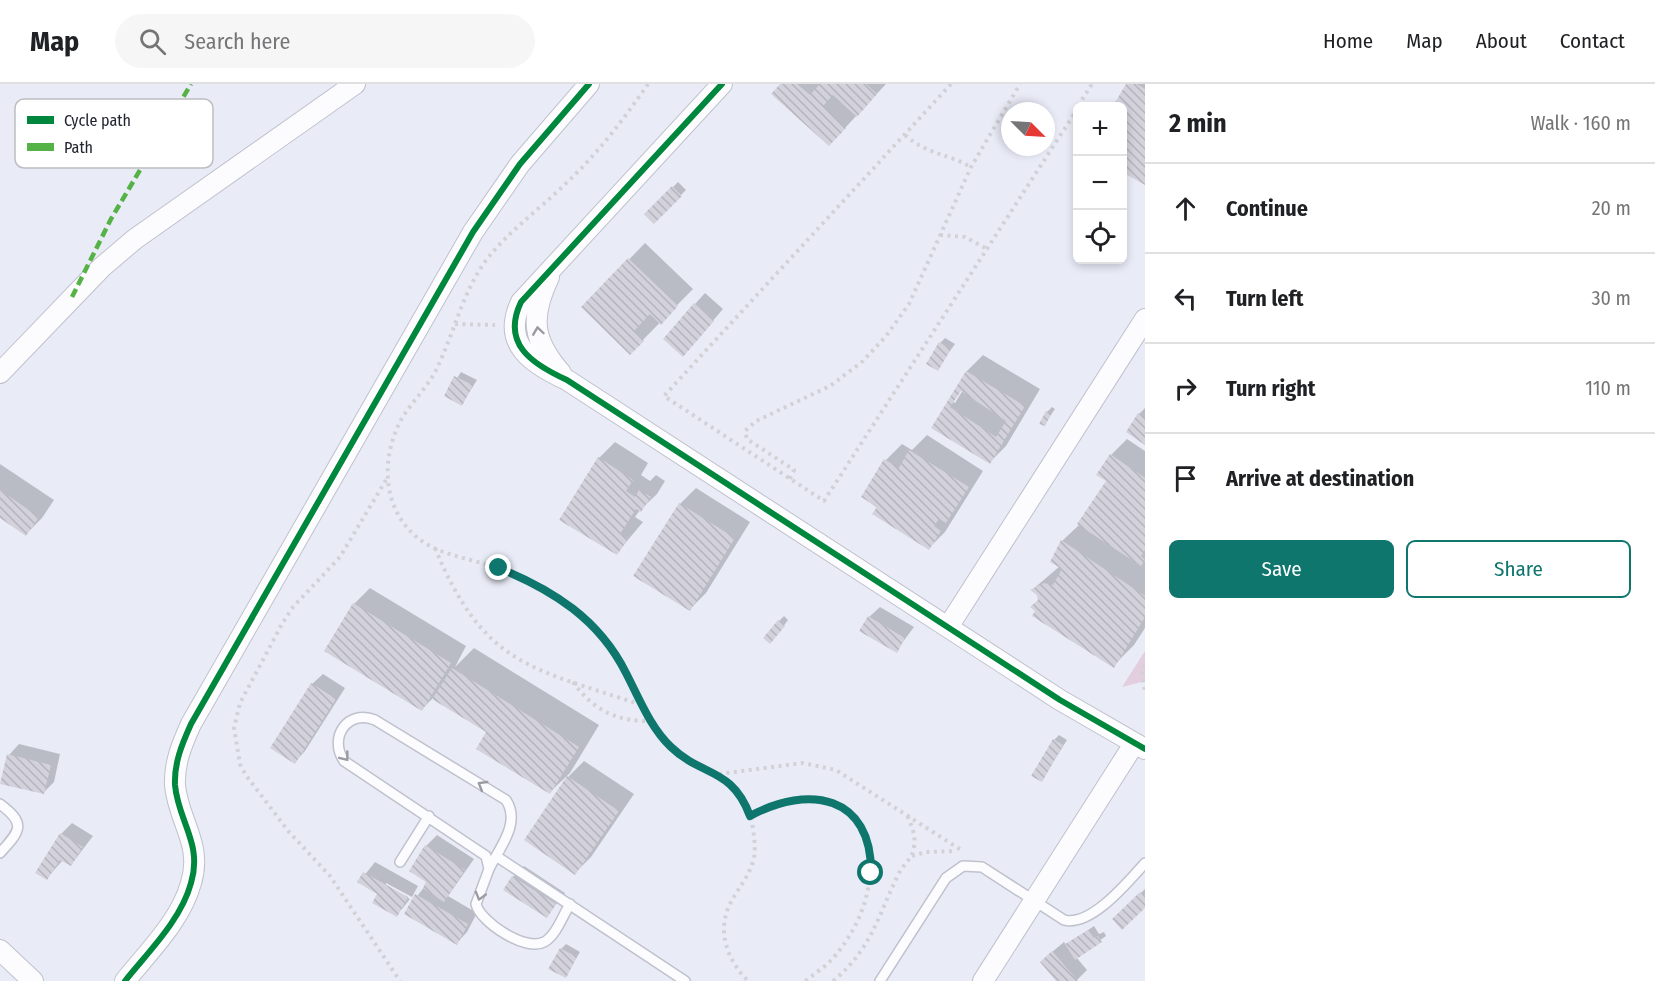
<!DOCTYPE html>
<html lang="en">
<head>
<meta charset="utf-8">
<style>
	:root { --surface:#fff; --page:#f6f6f6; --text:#202124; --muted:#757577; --line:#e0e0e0; --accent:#0f766e }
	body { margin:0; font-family:"Fira Sans Condensed",sans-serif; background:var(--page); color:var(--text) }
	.controls { position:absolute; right:18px; top:18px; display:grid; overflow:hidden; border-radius:9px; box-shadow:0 3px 9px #0003 }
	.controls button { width:54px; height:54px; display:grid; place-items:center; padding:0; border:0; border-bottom:2px solid var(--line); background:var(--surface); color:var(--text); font:30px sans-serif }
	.compass { position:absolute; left:1001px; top:18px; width:54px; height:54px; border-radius:50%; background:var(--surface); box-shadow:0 3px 9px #0003; rotate:114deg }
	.stop { position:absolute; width:18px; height:18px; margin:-14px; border:4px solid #0f766e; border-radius:50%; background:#fff }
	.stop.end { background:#0f766e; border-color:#fff; box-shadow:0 2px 6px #0008 }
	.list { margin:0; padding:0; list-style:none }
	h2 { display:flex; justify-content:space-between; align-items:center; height:78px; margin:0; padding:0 24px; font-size:26px }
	h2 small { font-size:20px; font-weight:400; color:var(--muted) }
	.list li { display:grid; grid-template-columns:39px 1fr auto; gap:18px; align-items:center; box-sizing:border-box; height:90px; padding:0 24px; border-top:2px solid var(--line) }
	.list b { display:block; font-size:22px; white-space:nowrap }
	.list em { font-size:20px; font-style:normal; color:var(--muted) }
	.actions { display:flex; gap:12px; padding:18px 24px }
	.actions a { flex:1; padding:14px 0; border:2px solid var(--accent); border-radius:9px; text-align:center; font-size:21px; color:var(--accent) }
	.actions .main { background:var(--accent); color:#fff }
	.icon { flex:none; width:33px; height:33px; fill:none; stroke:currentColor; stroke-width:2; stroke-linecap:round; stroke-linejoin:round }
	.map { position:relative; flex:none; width:1145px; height:897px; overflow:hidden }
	header { display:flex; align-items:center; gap:36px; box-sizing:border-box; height:84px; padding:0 30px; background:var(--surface); border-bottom:2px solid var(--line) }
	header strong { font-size:28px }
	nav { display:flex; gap:33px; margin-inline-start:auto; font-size:21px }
	.search { width:420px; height:54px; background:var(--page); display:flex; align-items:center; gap:15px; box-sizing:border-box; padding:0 21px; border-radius:33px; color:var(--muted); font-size:22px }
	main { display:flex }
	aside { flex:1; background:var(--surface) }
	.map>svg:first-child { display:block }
	.grass { fill:#e2cede }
	.shadow { fill:#0003; fill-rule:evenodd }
	.building { fill:url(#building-back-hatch); fill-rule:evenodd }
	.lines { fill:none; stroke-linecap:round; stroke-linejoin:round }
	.lane-casing { stroke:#bfc2cd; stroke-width:12 }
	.street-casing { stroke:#bfc2cd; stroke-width:22 }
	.path { stroke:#d2d2d6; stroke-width:4; stroke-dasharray:3 4.5; stroke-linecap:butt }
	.lane { stroke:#fcfcfe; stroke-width:9 }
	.street { stroke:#fcfcfe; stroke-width:20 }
	.quiet { stroke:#55b246; stroke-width:4.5; stroke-dasharray:9 4.5; stroke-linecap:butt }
	.cycleway-casing { stroke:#fff; stroke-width:10 }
	.cycleway { stroke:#00873e; stroke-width:6 }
	.oneway { stroke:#9a9ba2 }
	.route { stroke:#0f766e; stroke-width:8 }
	.key { fill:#fff; stroke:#bdbdc1; stroke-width:1.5 }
	.key-label { font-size:16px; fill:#222431 }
</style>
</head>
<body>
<header>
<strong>Map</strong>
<div class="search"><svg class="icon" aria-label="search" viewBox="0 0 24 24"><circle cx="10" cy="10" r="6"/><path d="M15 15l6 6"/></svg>Search here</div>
<nav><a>Home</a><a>Map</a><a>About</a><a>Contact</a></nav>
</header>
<main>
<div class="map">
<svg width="1145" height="897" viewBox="0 0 1145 897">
	<defs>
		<pattern id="building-back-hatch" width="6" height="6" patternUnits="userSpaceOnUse" patternTransform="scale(1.5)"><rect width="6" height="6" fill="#d3d1db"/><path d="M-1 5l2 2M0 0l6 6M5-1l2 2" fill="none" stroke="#b5b3bc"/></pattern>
	</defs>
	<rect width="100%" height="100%" fill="#e9ecf7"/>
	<!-- grass -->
	<path class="grass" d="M 1145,567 L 1145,597 L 1122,603 Z"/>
	<!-- shadow -->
	<path class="shadow" d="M 782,0 L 886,0 L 845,44 Z
		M 1127,0 L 1145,0 L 1145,99 L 1122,22 L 1115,22 Z
		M 678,98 L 686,106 L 654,138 L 646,130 Z
		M 645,159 L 693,205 L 630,269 L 583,223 Z
		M 705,209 L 723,225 L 693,260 L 695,220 Z
		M 945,254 L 955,260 L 937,285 L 940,259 Z
		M 983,271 L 1040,305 L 1006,362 L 990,378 L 933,344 L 967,287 ZM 964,300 L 966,301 L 955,319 L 953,318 Z
		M 461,288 L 477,296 L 462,320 L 446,312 Z
		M 1052,323 L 1055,325 L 1044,341 L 1047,328 Z
		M 1145,324 L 1145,359 L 1139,330 Z
		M 927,351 L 983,387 L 945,448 L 929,464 L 863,413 L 886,376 L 902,360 L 912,366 Z
		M 1127,355 L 1145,367 L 1145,544 L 1134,561 L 1113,582 L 1032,506 L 1060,482 L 1062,457 L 1080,440 L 1108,397 L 1111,371 Z
		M 615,358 L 648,379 L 641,391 L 650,397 L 656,391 L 665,397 L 657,410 L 640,426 L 635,433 L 643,438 L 617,469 L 599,374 Z
		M 0,380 L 54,416 L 42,434 L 26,450 L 0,432 Z
		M 696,404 L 750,438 L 706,509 L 690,525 L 680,420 Z
		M 370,504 L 466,562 L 455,583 L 474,564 L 599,641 L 570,689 L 550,708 L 488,648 L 433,614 L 422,625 L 354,520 Z
		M 880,523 L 914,543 L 896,567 L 869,533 Z
		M 784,532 L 788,536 L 775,553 L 779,537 Z
		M 323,590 L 345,604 L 305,667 L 295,678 L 312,600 Z
		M 1059,651 L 1067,656 L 1042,696 L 1054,656 Z
		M 19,660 L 60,670 L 54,698 L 43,709 L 9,671 Z
		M 584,677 L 634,710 L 591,773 L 575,789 L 526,756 L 569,692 Z
		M 72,739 L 93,752 L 71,781 L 63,776 L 47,794 L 37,788 L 61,750 Z
		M 437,751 L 474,775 L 448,812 L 477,829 L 467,848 L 457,859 L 415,815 L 428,798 L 426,762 Z
		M 375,778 L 418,802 L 412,813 L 386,799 L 386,802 L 410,815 L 397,831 L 379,809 L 359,798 Z
		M 524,782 L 565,809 L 547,832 L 513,793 Z
		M 1145,805 L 1145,822 L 1114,835 Z
		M 1094,842 L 1099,850 L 1104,848 L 1106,852 L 1076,873 L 1087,886 L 1076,897 L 1058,897 L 1052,868 L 1064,858 L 1066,861 Z
		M 566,860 L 580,868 L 565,892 L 561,865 Z"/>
	<!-- building -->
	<path class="building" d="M 780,0 L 797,0 L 810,11 L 820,0 L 866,0 L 877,10 L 857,33 L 833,11 L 823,22 L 846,44 L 829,62 L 771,10 Z
		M 1126,0 L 1137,0 L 1145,5 L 1145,101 L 1122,88 L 1122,22 L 1113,22 Z
		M 672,102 L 682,112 L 654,140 L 644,130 Z
		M 628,174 L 678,222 L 661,241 L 650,230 L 634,247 L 644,257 L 630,271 L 581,223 Z
		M 694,219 L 714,237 L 683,273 L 663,255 Z
		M 939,258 L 951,265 L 938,287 L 926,280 Z
		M 966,287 L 1025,322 L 990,380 L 931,344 ZM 961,307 L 1006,337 L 996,353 L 950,323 Z
		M 454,292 L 473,301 L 462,322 L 444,312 Z
		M 1046,327 L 1051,330 L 1045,342 L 1039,340 Z
		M 1138,329 L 1145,334 L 1145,361 L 1126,348 Z
		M 909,366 L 969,403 L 946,439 L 939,435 L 934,442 L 941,447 L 929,466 L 872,430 L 877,423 L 861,413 L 884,375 L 899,384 Z
		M 1110,370 L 1145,394 L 1145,466 L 1141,472 L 1145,476 L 1141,482 L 1077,440 L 1106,397 L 1096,391 Z
		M 598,373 L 633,396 L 626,407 L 635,413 L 639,406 L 651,413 L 641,428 L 636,425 L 620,450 L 628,455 L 617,471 L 559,436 Z
		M 0,406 L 39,433 L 26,452 L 0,434 Z
		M 679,419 L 735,454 L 690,527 L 633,492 Z
		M 1061,456 L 1145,512 L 1145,533 L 1114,584 L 1032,532 L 1035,527 L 1030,523 L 1038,516 L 1037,511 L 1030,506 L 1044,499 L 1053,501 L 1062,485 L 1050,478 Z
		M 353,519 L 451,579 L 422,627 L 324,567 Z
		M 868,532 L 905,554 L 897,569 L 859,547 Z
		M 778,536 L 785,542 L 770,560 L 763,554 Z
		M 452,584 L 579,663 L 550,710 L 476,665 L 486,648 L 432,615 Z
		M 311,599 L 336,615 L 295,680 L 270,664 Z
		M 1053,655 L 1063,661 L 1042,698 L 1031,692 Z
		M 7,670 L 51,681 L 44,710 L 0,700 Z
		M 567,692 L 619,727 L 575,791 L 524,756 Z
		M 60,749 L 83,763 L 71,782 L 60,776 L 47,796 L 35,789 Z
		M 425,761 L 465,786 L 444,818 L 423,804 L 426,798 L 409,787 Z
		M 363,788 L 408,813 L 397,833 L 372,819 L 377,810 L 357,798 Z
		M 512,792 L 556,820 L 547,834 L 503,806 Z
		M 1140,808 L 1145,814 L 1145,824 L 1122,846 L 1112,835 Z
		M 415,810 L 468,840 L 457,861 L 404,830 Z
		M 1088,846 L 1094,854 L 1098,852 L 1102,858 L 1075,876 L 1065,860 Z
		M 560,864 L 577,873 L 566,894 L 548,885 Z
		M 1052,867 L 1078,897 L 1056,897 L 1040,878 Z"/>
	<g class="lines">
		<defs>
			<path id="lane" d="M 0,720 C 27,740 20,747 0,769
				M 496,772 L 685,897
				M 400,778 L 429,732
				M 489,785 C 500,763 521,739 506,716 L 375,636 C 348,625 328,653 344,677 L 486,772 L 489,785 L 476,820 C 480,838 526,868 544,858 C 556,852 563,831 570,820
				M 880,897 L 946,794 L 963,782 L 982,783 L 1064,836 C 1091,843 1128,798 1145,779"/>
			<path id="street" d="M 722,0 L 521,218 C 501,260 532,280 567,296 L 1060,616 L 1145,665
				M 549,193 C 530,233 532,256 561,289
				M 0,289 L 102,183 L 135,155 L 355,0
				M 948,543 L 1145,235
				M 0,866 L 33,897
				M 125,897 C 149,867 181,836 191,799 C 203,760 178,737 175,701 C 174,679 182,660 191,640 L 473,148 L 520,80 L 589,0
				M 983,897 L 1134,660"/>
		</defs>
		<!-- lane casing -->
		<use href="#lane" class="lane-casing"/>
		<!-- street casing -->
		<use href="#street" class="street-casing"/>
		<!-- path -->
		<path class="path" d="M 648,0 C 622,38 594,74 560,105 C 536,128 508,148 487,175 C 463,207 455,246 438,282 C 429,302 412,317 401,336 C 377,381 384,440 434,464 C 454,473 476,477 497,483 C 524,492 553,506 575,525 C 596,542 615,565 627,589 C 637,610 647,633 661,652 C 683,680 711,680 733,702 C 743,713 749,725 752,739 C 754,751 756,762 754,774 C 750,792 737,805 729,822 C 717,849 728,877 748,897
			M 951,0 L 664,312 L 824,417 L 1078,24
			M 1078,22 L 1092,0
			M 905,51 C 928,71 946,69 971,83
			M 940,151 L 965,153 L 985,164
			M 455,240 L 495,241
			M 790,395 L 794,386 L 747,355 L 745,347 L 756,337 L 830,302 L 863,277 L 886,252 L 909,220 L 971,83 L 1020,0
			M 386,396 L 340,473 L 293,523 L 282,540 L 240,619 L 234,644 L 240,680 L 245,690 L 289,748 L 330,792 L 400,897
			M 435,464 C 484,582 531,584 642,621
			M 1145,581 L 1142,590 L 1145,607
			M 573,598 C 593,626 617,638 652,637
			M 719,690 L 803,679 L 836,686 L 961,766
			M 750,732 C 870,666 905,793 833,874 C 825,883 814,890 805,897
			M 912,772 L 926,768 L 956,767
			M 833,897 C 871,866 878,832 898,791 C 903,780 913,775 914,763 C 916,752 912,742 907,731"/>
		<!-- lane -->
		<use href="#lane" class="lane"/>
		<!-- street -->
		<use href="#street" class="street"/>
		<!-- quiet -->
		<path class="quiet" d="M 72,213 L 111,135 L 191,0"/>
		<defs>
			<path id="cycleway" d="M 722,0 L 521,218 C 501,260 532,280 567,296 L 1060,616 L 1145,665
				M 125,897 C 149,867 181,836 191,799 C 203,760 178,737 175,701 C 174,679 182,660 191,640 L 473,148 L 520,80 L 589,0"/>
		</defs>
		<!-- cycleway casing -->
		<use href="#cycleway" class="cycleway-casing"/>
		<!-- cycleway -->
		<use href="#cycleway" class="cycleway"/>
	</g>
	<!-- one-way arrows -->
	<defs><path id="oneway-chevron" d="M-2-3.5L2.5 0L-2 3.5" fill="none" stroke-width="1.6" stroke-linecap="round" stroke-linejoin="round" transform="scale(1.5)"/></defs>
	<g class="oneway">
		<use href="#oneway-chevron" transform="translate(538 247) rotate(-98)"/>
		<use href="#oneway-chevron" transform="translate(345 673) rotate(52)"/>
		<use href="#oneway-chevron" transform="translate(482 701) rotate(-149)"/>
		<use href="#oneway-chevron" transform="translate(480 812) rotate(106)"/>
	</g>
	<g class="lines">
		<!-- route -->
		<path class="route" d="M 499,484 C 553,506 599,535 626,589 C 639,614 650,643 671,663 C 702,693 732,683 750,732 C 809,700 872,711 871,789"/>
	</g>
	<!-- legend -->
	<rect x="15" y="15" width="198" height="69" rx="9" class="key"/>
	<rect x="27" y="32" width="27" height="8" fill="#00873e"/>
	<rect x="27" y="59" width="27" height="8" fill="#55b246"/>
	<g class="key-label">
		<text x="64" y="42">Cycle path</text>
		<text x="64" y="69">Path</text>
	</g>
</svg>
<div class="controls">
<button>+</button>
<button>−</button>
<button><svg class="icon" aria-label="locate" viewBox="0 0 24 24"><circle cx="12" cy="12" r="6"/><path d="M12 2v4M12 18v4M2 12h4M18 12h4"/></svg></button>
</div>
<svg class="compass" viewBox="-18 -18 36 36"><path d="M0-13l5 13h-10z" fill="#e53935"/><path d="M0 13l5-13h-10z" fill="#757577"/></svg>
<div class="stop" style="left:871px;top:789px"></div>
<div class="stop end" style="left:499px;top:484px"></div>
</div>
<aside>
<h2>2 min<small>Walk · 160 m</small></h2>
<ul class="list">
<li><svg class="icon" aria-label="ahead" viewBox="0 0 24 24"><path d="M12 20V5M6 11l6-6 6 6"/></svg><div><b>Continue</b></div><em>20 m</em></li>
<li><svg class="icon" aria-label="left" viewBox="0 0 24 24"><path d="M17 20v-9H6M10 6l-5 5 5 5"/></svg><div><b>Turn left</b></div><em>30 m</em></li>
<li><svg class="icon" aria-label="right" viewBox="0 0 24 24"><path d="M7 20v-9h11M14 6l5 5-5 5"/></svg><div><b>Turn right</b></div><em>110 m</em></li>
<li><svg class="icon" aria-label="arrive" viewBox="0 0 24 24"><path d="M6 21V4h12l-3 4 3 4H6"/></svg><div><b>Arrive at destination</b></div></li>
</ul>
<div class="actions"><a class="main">Save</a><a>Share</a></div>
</aside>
</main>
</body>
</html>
